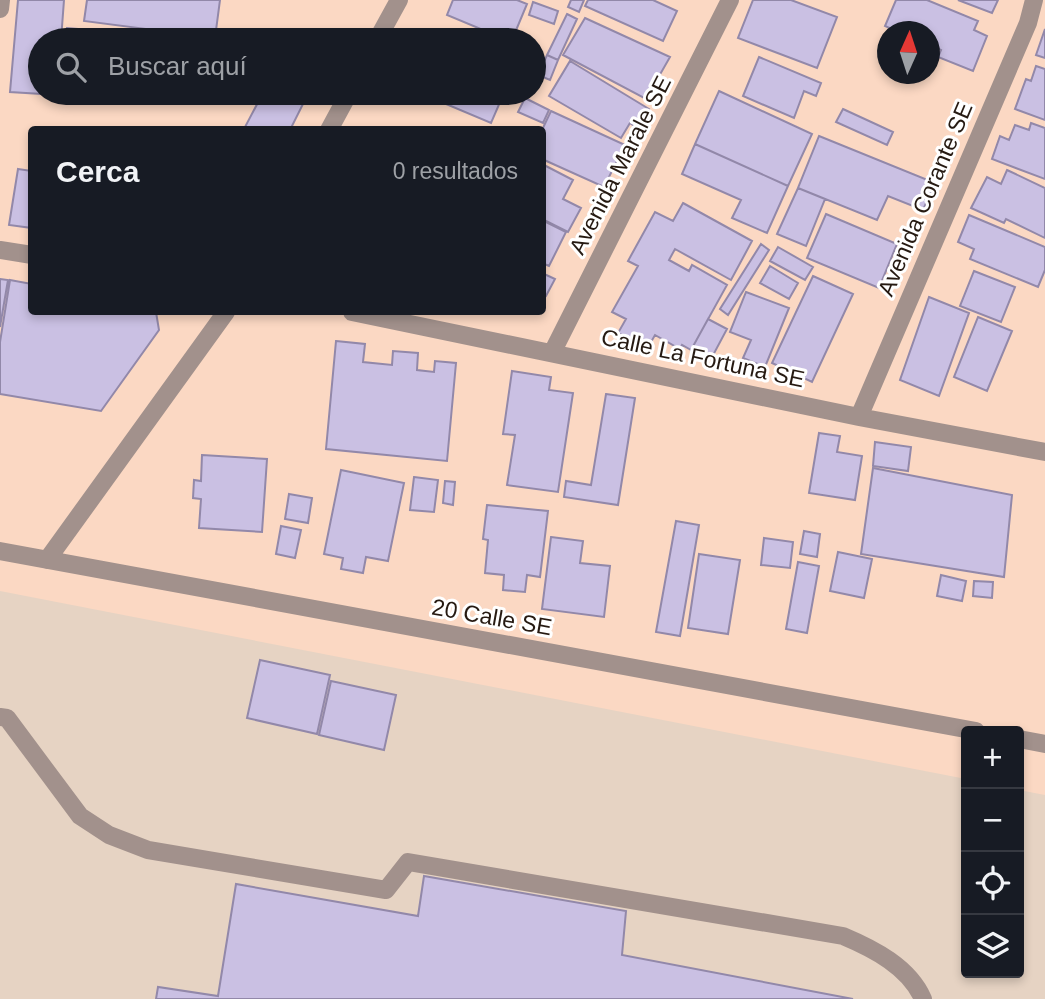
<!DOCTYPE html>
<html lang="es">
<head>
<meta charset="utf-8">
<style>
	:root { --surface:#171b24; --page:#20242c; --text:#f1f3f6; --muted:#9ea1a6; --line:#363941 }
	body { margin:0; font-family:Arial,sans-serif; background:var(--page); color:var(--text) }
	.controls { position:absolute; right:21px; bottom:21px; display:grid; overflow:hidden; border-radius:7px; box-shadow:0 4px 10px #0003 }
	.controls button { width:63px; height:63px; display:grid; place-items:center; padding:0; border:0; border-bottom:2px solid var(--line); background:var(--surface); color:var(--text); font:35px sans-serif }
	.compass { position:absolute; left:877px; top:21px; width:63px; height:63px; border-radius:50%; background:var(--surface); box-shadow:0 4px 10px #0003; rotate:3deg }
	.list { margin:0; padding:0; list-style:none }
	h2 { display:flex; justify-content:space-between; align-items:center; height:91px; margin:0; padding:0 28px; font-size:30px }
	h2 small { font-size:23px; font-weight:400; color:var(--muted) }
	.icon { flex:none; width:38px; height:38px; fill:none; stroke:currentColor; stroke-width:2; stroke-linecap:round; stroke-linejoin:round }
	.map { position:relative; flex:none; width:1045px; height:999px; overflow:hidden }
	.search { position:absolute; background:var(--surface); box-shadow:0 4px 10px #0003; left:28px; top:28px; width:518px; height:77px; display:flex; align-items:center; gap:18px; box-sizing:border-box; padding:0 24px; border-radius:38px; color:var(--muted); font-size:26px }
	.panel { position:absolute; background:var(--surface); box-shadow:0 4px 10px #0003; left:28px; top:126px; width:518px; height:189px; border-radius:7px }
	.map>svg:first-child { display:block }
	.industrial { fill:#e6d3c3 }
	.building { fill:#cac0e3; stroke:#9288a9; stroke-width:2 }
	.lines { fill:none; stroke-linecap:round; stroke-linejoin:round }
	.minor { stroke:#a2918c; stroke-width:18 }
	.labels { text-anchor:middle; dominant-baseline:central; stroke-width:6; stroke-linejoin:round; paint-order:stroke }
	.street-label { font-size:23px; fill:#261a12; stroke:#fff }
</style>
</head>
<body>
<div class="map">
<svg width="1045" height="999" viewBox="0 0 1045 999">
	<rect width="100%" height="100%" fill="#fbd8c3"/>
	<!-- industrial -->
	<path class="industrial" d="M 0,591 L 966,779 L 966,973 L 1019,973 L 1019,790 L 1045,795 L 1045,999 L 0,999 Z"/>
	<!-- building -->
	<path class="building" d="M 18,0 L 64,0 L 61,40 L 40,40 L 40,93 L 58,95 L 10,92 Z
		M 87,0 L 220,0 L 215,38 L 84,21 Z
		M 453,0 L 517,0 L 527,4 L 512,40 L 507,40 L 447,15 Z
		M 571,0 L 584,0 L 579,12 L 568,7 Z
		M 588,0 L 653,0 L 677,11 L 663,41 L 585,6 Z
		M 753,0 L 791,0 L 837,17 L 817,68 L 738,38 Z
		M 896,0 L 927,0 L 978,21 L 974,30 L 987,36 L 973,71 L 938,57 L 941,50 L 930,45 L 930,32 L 898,32 L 885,26 Z
		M 958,0 L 998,0 L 992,13 Z
		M 533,2 L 558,11 L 554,24 L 529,15 Z
		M 567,14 L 577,19 L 558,60 L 547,55 Z
		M 585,18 L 670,57 L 646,99 L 563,55 Z
		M 67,28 L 111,32 L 110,40 L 66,40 Z
		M 1045,29 L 1045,58 L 1036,55 Z
		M 125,33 L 179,37 L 179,40 L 125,40 Z
		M 264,36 L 327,39 L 327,40 L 263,40 Z
		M 547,55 L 558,60 L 550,80 L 538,75 Z
		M 759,57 L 821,83 L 816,96 L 804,91 L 794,118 L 743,96 Z
		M 570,61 L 649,109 L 637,128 L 630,123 L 621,138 L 549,96 Z
		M 1036,66 L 1045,69 L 1045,120 L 1015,109 L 1026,79 L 1031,81 Z
		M 719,91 L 812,134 L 788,186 L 695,144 Z
		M 263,93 L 296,93 L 306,98 L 290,130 L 245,127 Z
		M 420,93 L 504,93 L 491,123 Z
		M 525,98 L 549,110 L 543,123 L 518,112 Z
		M 843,109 L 893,132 L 887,145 L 836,122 Z
		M 551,111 L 625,145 L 604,187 L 542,159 L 542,130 Z
		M 1031,123 L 1045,128 L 1045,179 L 992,159 L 1000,136 L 1009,140 L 1015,125 L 1029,130 Z
		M 819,136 L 935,183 L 923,210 L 888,196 L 877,220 L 798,188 Z
		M 695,144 L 788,186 L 767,233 L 732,218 L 741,200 L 682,174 Z
		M 542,164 L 573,180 L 563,199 L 581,208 L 568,232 L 542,219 Z
		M 18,169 L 32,171 L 32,228 L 9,225 Z
		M 1007,170 L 1045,188 L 1045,238 L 1006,219 L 1004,223 L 971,208 L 987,177 L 1001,184 Z
		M 798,188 L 825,199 L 806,246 L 777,234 Z
		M 683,203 L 752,241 L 731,280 L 675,249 L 669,260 L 689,271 L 692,265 L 727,285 L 691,350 L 682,345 L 680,349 L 655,335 L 647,349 L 618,333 L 626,319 L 612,312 L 638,266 L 628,261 L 655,212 L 673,221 Z
		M 826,214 L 897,244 L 879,288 L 807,258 Z
		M 969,215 L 1045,247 L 1045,270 L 1038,287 L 970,259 L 974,249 L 958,242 Z
		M 542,220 L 566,232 L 549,266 L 542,263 Z
		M 761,244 L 769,250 L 728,315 L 720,309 Z
		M 778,247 L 813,267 L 805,280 L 770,261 Z
		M 770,266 L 798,283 L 789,299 L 760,283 Z
		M 974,271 L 1015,287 L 1001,322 L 960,306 Z
		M 542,273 L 555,279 L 546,296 L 542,294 Z
		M 813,276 L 853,294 L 812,382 L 772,363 Z
		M 0,279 L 8,280 L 0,327 Z
		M 10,280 L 32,284 L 32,312 L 156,312 L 159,330 L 101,411 L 0,394 L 0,342 Z
		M 746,292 L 789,308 L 765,367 L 743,358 L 751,340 L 730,332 Z
		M 929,297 L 969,313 L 939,396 L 900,380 Z
		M 978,317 L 1012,331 L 987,391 L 954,377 Z
		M 708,319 L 727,329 L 711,359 L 691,350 Z
		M 336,341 L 365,344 L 363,362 L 392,365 L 393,351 L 418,353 L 417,370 L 434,372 L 435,361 L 456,363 L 447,461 L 326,449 Z
		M 512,371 L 551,377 L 549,390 L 573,393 L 558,492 L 507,485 L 515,435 L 503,434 Z
		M 606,394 L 635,398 L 618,505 L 564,497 L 566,481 L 591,485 Z
		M 819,433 L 840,436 L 837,452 L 862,456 L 855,500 L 809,493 Z
		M 875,442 L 911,447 L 908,471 L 873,466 Z
		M 202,455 L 267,459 L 262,532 L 199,528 L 201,499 L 193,498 L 194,480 L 201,481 Z
		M 873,468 L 1012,495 L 1004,577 L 861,554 Z
		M 341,470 L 404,483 L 388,561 L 366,557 L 363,573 L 341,569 L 343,558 L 324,554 Z
		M 414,477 L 438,480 L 434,512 L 410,510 Z
		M 445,481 L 455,482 L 453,505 L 443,503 Z
		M 289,494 L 312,498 L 308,523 L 285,519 Z
		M 487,505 L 548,511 L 540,577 L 527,575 L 525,592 L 503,590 L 504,575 L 485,573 L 488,540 L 483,539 Z
		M 676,521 L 699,525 L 680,636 L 656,632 Z
		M 281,526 L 301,530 L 295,558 L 276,554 Z
		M 804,531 L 820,534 L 817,557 L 800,554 Z
		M 551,537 L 583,541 L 580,563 L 610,566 L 604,617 L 542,609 Z
		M 764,538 L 793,542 L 790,568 L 761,565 Z
		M 838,552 L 872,559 L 864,598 L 830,591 Z
		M 699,554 L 740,560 L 728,634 L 688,628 Z
		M 798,562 L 819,566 L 807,633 L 786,629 Z
		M 941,575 L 966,581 L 962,601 L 937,596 Z
		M 974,581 L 993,582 L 992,598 L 973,596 Z
		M 260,660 L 330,675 L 317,734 L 247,718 Z
		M 331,681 L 396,695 L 384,750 L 319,735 Z
		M 424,876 L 626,911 L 622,955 L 853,999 L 156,999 L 158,987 L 218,996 L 236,884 L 418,916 Z"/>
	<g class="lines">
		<!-- minor -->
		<path class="minor" d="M 0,9 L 1,0
			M 377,40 L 399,0
			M 329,130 L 349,93
			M 0,250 L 32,255
			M 352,312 L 859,417 L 1045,452
			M 553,351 L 730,0
			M 859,417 L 1028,23 L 1034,0
			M 0,551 L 976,731
			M 47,560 L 226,312
			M 0,717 L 7,718 L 80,816 L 109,835 L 148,850 L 386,890 L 408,862 L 843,936 C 874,949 909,967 923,999
			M 1019,739 L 1045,744"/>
	</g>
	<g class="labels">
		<!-- street labels -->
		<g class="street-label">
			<text transform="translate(620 165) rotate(-63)">Avenida Marale SE</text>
			<text transform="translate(925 199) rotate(-67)">Avenida Corante SE</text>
			<text transform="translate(703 358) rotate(12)">Calle La Fortuna SE</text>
			<text transform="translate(492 617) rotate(10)">20 Calle SE</text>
		</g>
	</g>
</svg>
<div class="controls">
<button>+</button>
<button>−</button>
<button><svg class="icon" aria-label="locate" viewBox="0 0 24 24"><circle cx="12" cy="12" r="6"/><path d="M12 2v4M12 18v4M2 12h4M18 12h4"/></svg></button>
<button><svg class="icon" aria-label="layers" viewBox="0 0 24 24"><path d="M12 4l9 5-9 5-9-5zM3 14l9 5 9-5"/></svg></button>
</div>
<svg class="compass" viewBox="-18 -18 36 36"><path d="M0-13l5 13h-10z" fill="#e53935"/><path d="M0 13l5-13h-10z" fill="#9ea1a6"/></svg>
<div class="search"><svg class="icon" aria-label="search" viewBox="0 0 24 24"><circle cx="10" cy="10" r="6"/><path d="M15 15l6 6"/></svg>Buscar aquí</div>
<section class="panel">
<h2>Cerca<small>0 resultados</small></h2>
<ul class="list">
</ul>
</section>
</div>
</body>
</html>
